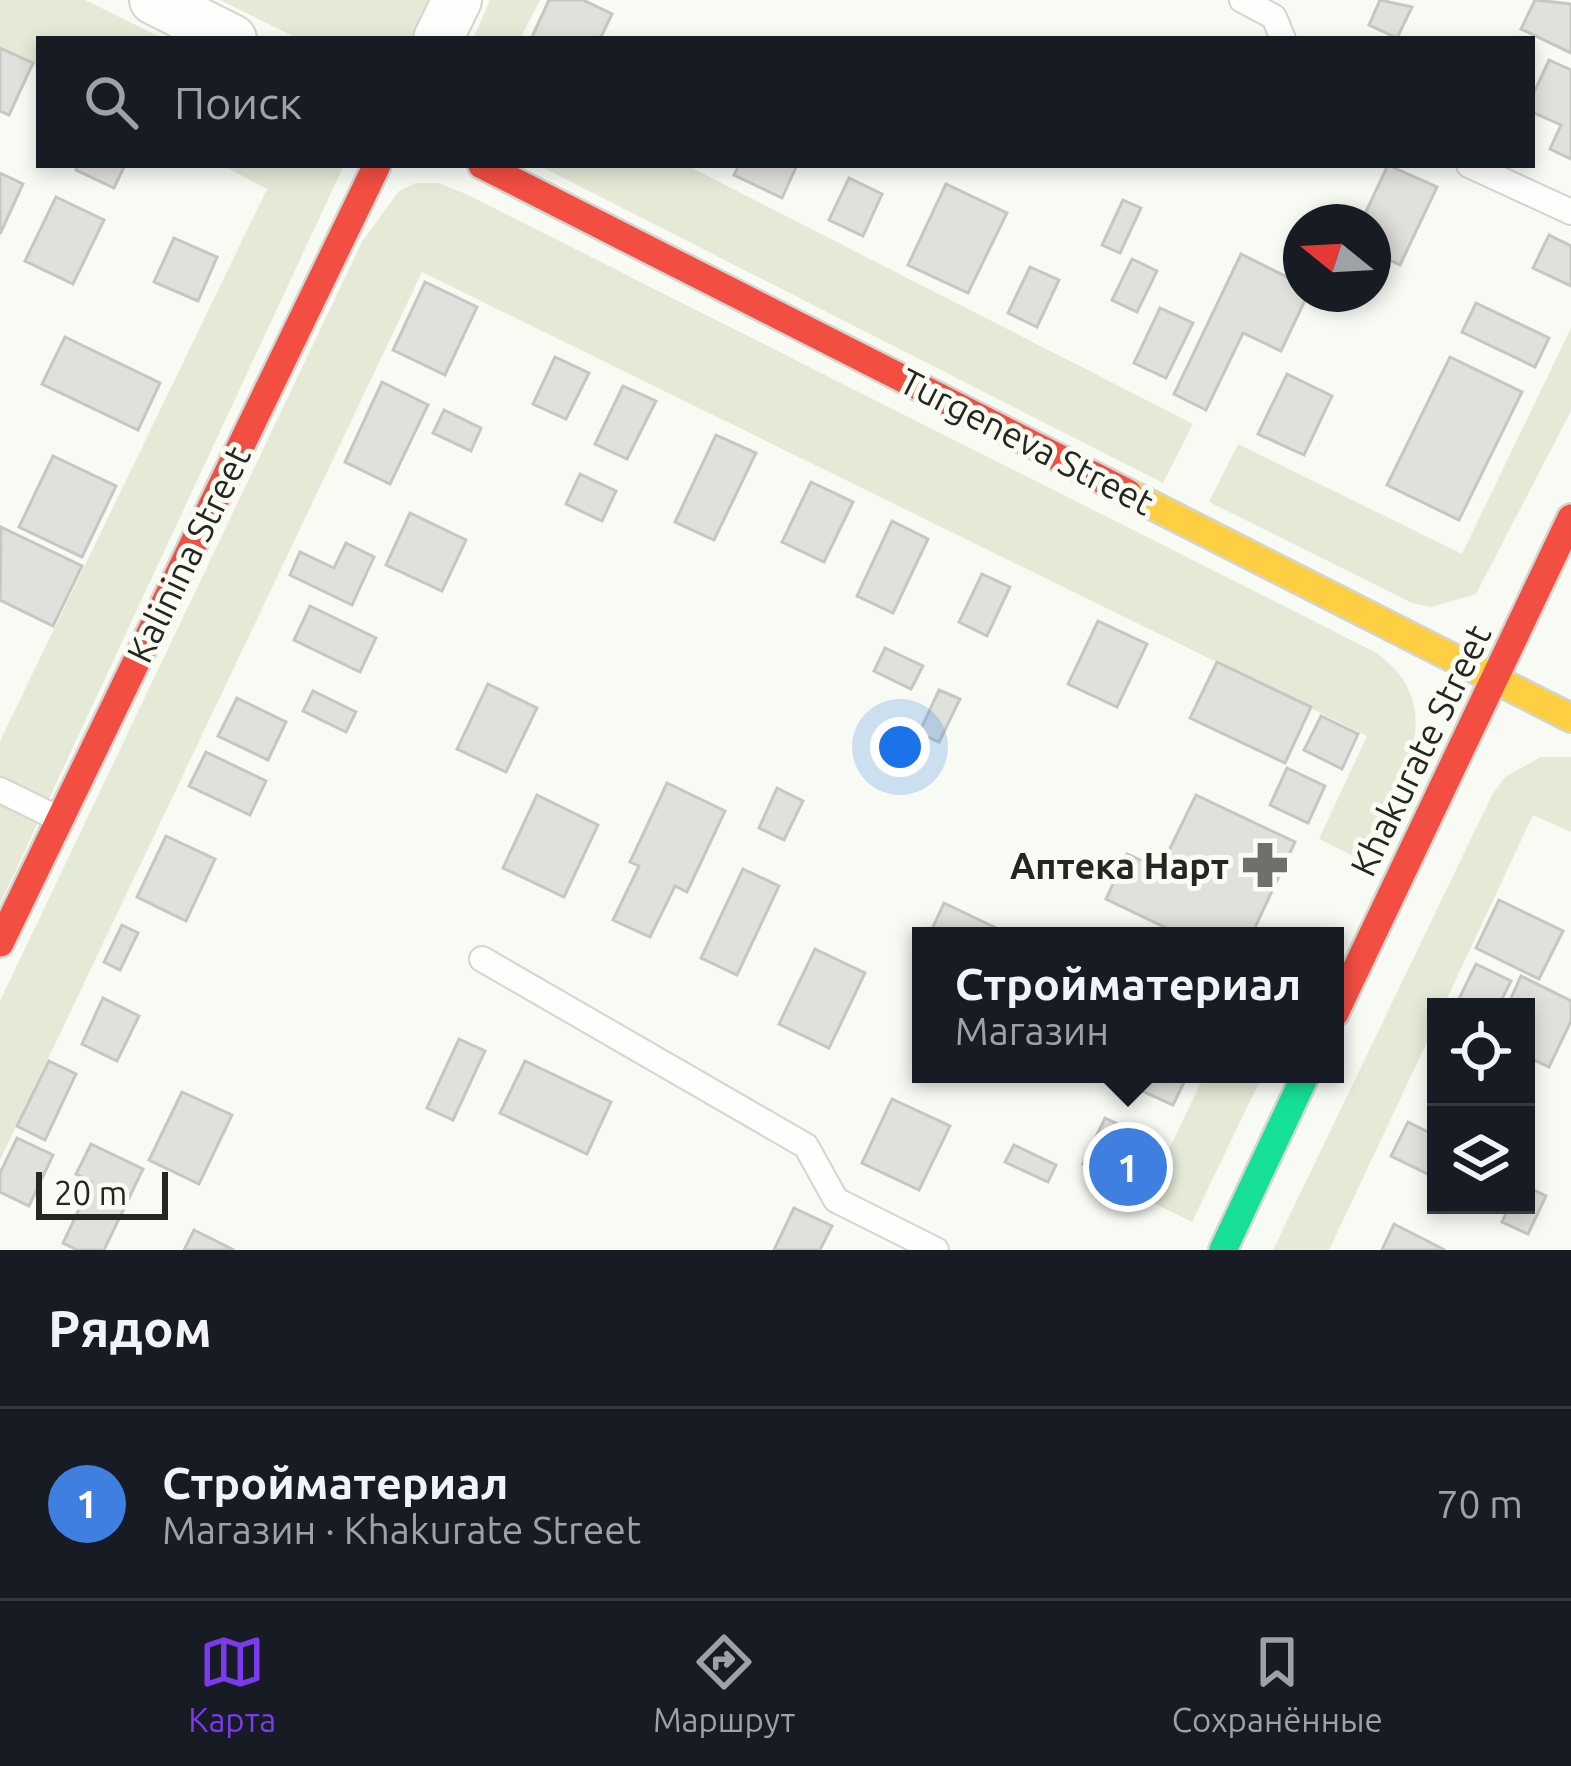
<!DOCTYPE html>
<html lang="ru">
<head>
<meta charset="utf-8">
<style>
	:root { --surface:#171b24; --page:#242831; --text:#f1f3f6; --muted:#9ea1a6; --line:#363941; --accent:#7c3aed }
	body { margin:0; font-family:Ubuntu,sans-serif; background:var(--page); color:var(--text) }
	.controls { position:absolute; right:36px; bottom:36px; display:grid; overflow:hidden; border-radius:0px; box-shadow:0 6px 18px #0003 }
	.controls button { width:108px; height:108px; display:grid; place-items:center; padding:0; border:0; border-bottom:3px solid var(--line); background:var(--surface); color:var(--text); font:60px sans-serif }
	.compass { position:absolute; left:1283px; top:204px; width:108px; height:108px; border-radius:50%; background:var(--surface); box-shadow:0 6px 18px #0003; rotate:288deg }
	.scale { position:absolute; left:36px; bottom:30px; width:132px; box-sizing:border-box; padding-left:12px; border:6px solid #252622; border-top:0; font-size:33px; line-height:42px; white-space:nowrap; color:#252622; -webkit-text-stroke:9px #f9fcf2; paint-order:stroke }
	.you { position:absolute; left:900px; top:747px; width:42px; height:42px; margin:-30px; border:9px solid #fff; border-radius:50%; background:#1a73e8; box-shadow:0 0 0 18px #1a73e833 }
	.badge { display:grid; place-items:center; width:78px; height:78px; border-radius:50%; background:var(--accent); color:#fff; font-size:39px; font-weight:700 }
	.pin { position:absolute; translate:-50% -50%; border:6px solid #fff; box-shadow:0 3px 12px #0006 }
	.popup { position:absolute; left:912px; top:927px; width:432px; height:156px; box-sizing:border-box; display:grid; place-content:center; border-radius:0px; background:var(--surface); filter:drop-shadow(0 3px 9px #0005); font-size:39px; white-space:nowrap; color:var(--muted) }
	.popup b { font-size:45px; color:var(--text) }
	.popup::after { content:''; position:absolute; left:50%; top:100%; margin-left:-24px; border:24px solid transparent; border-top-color:var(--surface) }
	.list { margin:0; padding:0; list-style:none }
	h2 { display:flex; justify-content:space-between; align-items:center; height:156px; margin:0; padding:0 48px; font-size:51px }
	h2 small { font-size:39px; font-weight:400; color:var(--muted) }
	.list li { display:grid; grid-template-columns:78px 1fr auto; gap:36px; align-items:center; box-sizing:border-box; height:192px; padding:0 48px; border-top:3px solid var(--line) }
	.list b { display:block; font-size:45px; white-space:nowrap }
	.list p { margin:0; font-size:39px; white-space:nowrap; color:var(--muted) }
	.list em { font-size:39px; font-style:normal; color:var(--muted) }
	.icon { flex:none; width:66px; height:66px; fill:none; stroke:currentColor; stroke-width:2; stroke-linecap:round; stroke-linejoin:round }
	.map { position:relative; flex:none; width:1571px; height:1250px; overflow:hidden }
	.search { position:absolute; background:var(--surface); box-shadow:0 6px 18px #0003; left:36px; right:36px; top:36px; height:132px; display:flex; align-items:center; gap:30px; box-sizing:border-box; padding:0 42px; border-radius:0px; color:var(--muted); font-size:45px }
	.sheet { height:348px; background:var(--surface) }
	nav { display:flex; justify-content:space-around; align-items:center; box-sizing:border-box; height:168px; border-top:3px solid var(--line); background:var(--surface); font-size:33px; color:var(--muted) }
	nav a { display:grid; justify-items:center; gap:6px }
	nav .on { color:var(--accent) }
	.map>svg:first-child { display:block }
	.green { fill:#e4ead6 }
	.building { fill:#e0e1dc; stroke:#c6c7c3; stroke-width:3 }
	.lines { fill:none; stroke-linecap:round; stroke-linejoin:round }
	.lane-casing { stroke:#d3d5d0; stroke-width:28 }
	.street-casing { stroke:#d3d5d0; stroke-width:52 }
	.fast-casing { stroke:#d3d5d0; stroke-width:32 }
	.slow-casing { stroke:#d3d5d0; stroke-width:32 }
	.jam-casing { stroke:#d3d5d0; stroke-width:32 }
	.lane { stroke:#fefefd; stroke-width:24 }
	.street { stroke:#fefefd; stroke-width:48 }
	.fast { stroke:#16e098; stroke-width:27 }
	.slow { stroke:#ffcf43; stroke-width:27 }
	.jam { stroke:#f24e42; stroke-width:27 }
	.labels { text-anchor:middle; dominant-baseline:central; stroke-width:10; stroke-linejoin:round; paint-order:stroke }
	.street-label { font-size:36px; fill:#252622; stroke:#f9fcf2 }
	.poi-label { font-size:36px; font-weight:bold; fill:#252622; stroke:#f9fcf2; text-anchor:end }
</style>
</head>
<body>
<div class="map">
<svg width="1571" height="1250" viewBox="0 0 1571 1250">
	<rect width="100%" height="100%" fill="#f8faf4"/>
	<!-- green -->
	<path class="green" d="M 0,0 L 85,0 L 164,39 L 39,39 L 39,68 L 0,48 Z
		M 220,0 L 434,0 L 414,39 L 299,39 Z
		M 490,0 L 540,0 L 520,39 L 473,39 Z
		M 222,165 L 344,165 L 0,904 L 0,741 L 267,189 Z
		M 538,165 L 686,165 L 1193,424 L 1163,483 Z
		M 416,183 L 438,183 L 466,194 L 1375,652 C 1458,711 1394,789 1359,859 L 1319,839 L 1367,736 L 422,272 L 0,1160 L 0,1001 L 362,242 L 399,191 Z
		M 1571,328 L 1571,411 L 1476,594 L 1431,607 L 1412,603 L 1209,502 L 1238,444 L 1462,554 Z
		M 1541,757 L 1571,757 L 1571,832 L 1533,815 L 1443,1007 L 1436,1007 L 1436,1023 L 1329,1250 L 1273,1250 L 1492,795 L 1505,777 Z
		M 1205,1074 L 1263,1074 L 1192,1222 L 1145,1199 Z"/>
	<!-- building -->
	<path class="building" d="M 549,0 L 583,0 L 612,14 L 600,39 L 531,39 Z
		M 1380,0 L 1412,7 L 1397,38 L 1369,25 Z
		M 1535,0 L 1571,4 L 1571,53 L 1521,29 Z
		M 0,48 L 33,63 L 9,115 L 0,111 Z
		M 1549,60 L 1571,70 L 1571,159 L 1550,149 L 1561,125 L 1532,112 L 1532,97 Z
		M 78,165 L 125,165 L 114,188 L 76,170 Z
		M 739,165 L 797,165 L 782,198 L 734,175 Z
		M 1388,165 L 1437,187 L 1400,265 L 1373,252 L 1373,222 L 1361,222 Z
		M 0,173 L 23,184 L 0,234 Z
		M 849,178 L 882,194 L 863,236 L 829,220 Z
		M 946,184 L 1007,213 L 968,293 L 908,265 Z
		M 56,197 L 104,220 L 73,284 L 25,261 Z
		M 1123,200 L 1141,208 L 1120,253 L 1102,245 Z
		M 1549,235 L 1571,246 L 1571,286 L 1533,268 Z
		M 174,238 L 217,257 L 198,301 L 154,282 Z
		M 1241,254 L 1301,284 L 1301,294 L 1308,294 L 1281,351 L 1243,333 L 1206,410 L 1174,394 Z
		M 1132,259 L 1157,271 L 1137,312 L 1112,300 Z
		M 1030,267 L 1059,280 L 1037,327 L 1008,313 Z
		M 425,282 L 477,307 L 445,375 L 393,350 Z
		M 1476,303 L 1549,338 L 1535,367 L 1462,332 Z
		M 1160,308 L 1193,323 L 1166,378 L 1134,363 Z
		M 65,337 L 160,383 L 138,430 L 42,384 Z
		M 555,357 L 589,373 L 566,419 L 533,404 Z
		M 1450,357 L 1522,392 L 1459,520 L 1387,485 Z
		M 1287,374 L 1332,396 L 1304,455 L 1258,434 Z
		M 382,382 L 428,405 L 390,484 L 345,462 Z
		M 623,386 L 656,401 L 627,459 L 595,444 Z
		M 444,410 L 481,428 L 471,451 L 433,433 Z
		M 716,435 L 756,453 L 714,540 L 675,522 Z
		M 53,456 L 116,486 L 82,557 L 19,527 Z
		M 580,474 L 616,491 L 602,521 L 566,504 Z
		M 811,482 L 853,502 L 824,562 L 782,542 Z
		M 410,513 L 466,540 L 442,591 L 386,565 Z
		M 892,521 L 928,539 L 893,613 L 857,596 Z
		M 1,527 L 82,566 L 53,626 L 0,600 Z
		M 346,543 L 374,557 L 352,605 L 290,575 L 300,552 L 334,568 Z
		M 982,574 L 1010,587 L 987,636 L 959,622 Z
		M 310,606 L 376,638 L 360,672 L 294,640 Z
		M 1098,621 L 1147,644 L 1117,707 L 1068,684 Z
		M 885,648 L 923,666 L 911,689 L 874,671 Z
		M 1217,662 L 1311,707 L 1285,763 L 1190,718 Z
		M 488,684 L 537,708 L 506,772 L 457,749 Z
		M 939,690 L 960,699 L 939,742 L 919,733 Z
		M 313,691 L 356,712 L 346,732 L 303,711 Z
		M 237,698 L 286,722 L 268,760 L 218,736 Z
		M 1321,716 L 1358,734 L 1342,769 L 1304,750 Z
		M 206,752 L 266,781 L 250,815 L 189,786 Z
		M 1287,768 L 1325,786 L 1308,823 L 1270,805 Z
		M 667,783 L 725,811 L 687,892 L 675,886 L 650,937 L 613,920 L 639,866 L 630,862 Z
		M 777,788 L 803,801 L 784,840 L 759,828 Z
		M 537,795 L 598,825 L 564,897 L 503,868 Z
		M 1196,795 L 1295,842 L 1251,936 L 1183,936 L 1106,899 L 1127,854 L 1160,869 Z
		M 166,836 L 215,859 L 186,921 L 137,897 Z
		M 743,869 L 779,886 L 737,975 L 701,958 Z
		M 1499,900 L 1563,931 L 1539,979 L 1476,948 Z
		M 944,903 L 1013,936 L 929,936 Z
		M 122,925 L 138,933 L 120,970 L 104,962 Z
		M 815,949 L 865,973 L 829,1048 L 779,1024 Z
		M 1476,964 L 1511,981 L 1498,1007 L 1455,1007 Z
		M 1521,976 L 1571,1001 L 1571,1021 L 1549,1067 L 1526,1056 L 1526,1007 L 1507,1007 Z
		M 103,998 L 139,1016 L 117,1061 L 82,1044 Z
		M 459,1039 L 485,1051 L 453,1120 L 427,1108 Z
		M 49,1061 L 76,1074 L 45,1140 L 17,1126 Z
		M 525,1061 L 611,1102 L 587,1154 L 500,1113 Z
		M 1135,1074 L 1188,1074 L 1173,1105 L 1129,1085 Z
		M 182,1092 L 232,1115 L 199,1184 L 149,1160 Z
		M 892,1099 L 950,1126 L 919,1190 L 862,1163 Z
		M 1105,1118 L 1152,1140 L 1130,1186 L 1083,1164 Z
		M 1408,1122 L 1436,1136 L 1436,1178 L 1391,1156 Z
		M 17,1138 L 53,1155 L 29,1206 L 0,1192 L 0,1173 Z
		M 91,1144 L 143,1169 L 104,1250 L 77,1250 L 63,1243 L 92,1182 L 76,1174 Z
		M 1014,1145 L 1056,1165 L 1048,1182 L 1005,1162 Z
		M 1526,1186 L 1546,1196 L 1528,1234 L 1502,1222 L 1510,1205 L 1526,1205 Z
		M 794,1208 L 832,1226 L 820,1250 L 774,1250 Z
		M 1394,1224 L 1445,1250 L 1382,1250 Z
		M 194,1230 L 234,1250 L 184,1250 Z"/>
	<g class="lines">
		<defs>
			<path id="lane" d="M 1242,0 L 1274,17 L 1283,39
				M 1469,165 L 1571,212
				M 0,790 L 57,818
				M 482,959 L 806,1146 L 836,1200 L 936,1250"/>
			<path id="street" d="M 154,0 L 232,39
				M 438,39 L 457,0"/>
			<path id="fast" d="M 1223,1250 L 1306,1074"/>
			<path id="slow" d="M 1128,493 L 1571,718"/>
			<path id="jam" d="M 482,165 L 1128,493
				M 0,943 L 377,165
				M 1335,1013 L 1571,518"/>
		</defs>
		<!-- lane casing -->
		<use href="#lane" class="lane-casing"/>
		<!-- street casing -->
		<use href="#street" class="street-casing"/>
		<!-- fast casing -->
		<use href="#fast" class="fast-casing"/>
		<!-- slow casing -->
		<use href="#slow" class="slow-casing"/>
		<!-- jam casing -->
		<use href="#jam" class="jam-casing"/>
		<!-- lane -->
		<use href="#lane" class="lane"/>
		<!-- street -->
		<use href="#street" class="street"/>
		<!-- fast -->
		<use href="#fast" class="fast"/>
		<!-- slow -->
		<use href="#slow" class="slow"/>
		<!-- jam -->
		<use href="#jam" class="jam"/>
	</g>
	<!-- icons -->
	<defs>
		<symbol id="pharmacy-bare" viewBox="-9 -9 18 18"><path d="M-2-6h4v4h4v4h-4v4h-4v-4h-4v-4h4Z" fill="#6f706c" stroke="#f9fcf2" stroke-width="2.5" paint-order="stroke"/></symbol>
	</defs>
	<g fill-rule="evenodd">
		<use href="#pharmacy-bare" x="1232" y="832" width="66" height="66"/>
	</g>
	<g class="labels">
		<!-- street labels -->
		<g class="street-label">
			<text transform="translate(1027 441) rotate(27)">Turgeneva Street</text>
			<text transform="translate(188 554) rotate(-64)">Kalinina Street</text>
			<text transform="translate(1420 750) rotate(-64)">Khakurate Street</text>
		</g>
		<!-- poi labels -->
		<g class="poi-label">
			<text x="1229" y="865">Аптека Нарт</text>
		</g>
	</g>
</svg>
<div class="controls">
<button><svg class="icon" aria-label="locate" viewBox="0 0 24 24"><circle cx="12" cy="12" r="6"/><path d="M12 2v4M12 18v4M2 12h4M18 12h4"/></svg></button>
<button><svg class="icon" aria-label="layers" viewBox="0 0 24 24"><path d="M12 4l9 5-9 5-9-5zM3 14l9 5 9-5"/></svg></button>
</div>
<svg class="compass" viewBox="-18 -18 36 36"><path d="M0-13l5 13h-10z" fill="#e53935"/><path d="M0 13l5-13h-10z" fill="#9ea1a6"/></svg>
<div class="scale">20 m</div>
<div class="you"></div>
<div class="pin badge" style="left:1128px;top:1167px;background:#3f7fe0">1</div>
<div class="popup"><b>Стройматериал</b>Магазин</div>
<div class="search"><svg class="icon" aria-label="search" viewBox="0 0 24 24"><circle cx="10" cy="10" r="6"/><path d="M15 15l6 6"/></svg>Поиск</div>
</div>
<section class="sheet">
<h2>Рядом<small></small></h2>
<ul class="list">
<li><span class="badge" style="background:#3f7fe0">1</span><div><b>Стройматериал</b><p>Магазин · Khakurate Street</p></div><em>70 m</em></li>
</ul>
</section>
<nav>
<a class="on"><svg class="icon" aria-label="map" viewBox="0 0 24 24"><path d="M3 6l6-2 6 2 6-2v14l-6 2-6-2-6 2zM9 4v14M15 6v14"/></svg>Карта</a>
<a><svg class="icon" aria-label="directions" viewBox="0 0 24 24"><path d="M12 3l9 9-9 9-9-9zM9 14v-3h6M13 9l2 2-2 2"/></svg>Маршрут</a>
<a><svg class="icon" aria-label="saved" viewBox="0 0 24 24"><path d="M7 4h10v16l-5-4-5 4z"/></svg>Сохранённые</a>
</nav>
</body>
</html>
